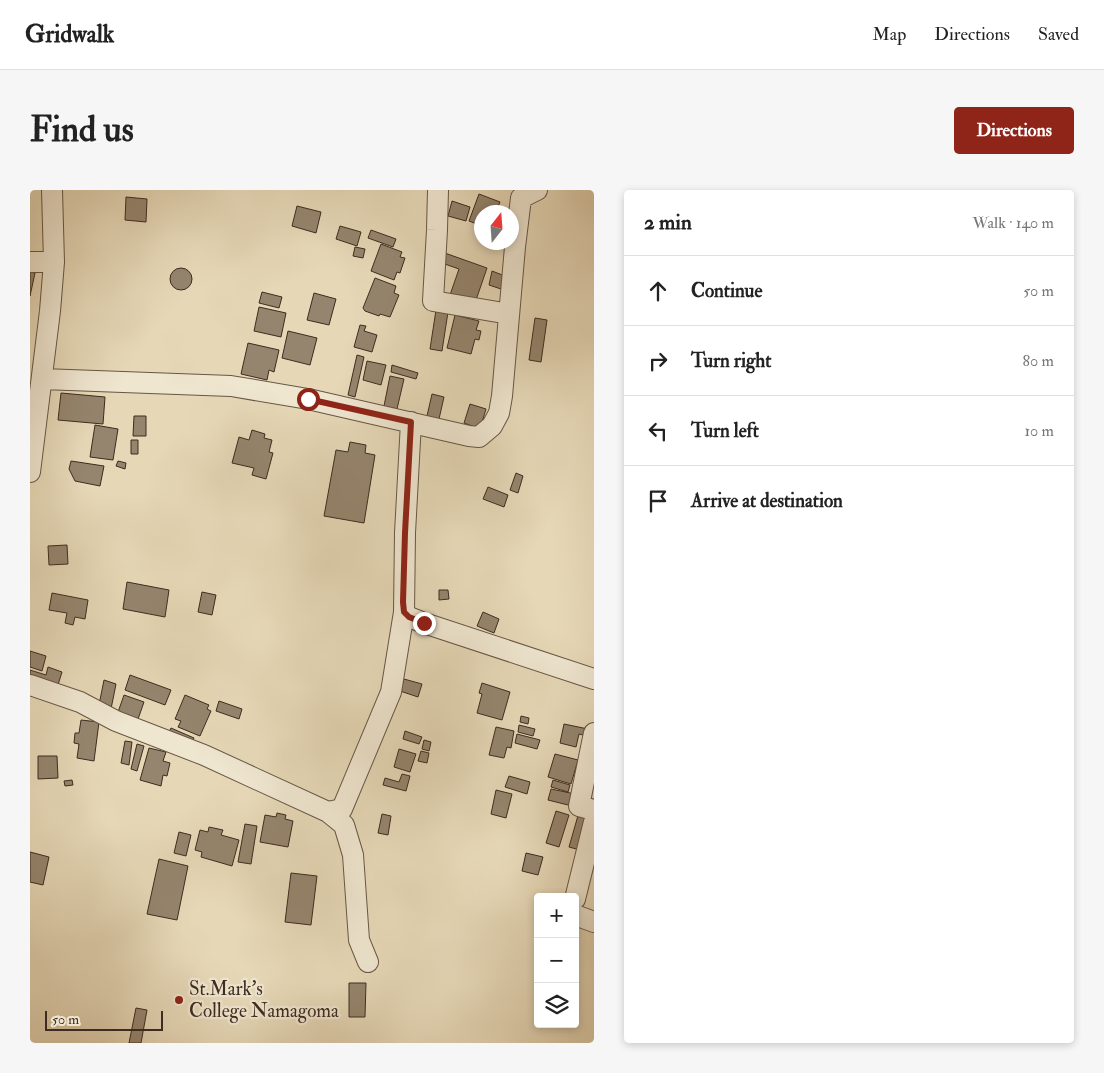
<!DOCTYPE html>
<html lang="en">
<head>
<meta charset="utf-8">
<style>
	:root { --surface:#fff; --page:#f6f6f6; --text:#222; --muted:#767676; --line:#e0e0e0; --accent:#8f2418 }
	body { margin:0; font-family:"IM FELL Double Pica",serif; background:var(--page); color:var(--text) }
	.controls { position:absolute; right:15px; bottom:15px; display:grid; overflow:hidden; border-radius:5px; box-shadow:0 2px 8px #0003 }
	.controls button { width:45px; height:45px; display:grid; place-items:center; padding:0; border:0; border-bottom:1px solid var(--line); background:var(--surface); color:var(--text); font:25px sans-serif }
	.compass { position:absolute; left:444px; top:15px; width:45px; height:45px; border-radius:50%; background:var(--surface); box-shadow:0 2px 8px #0003; rotate:17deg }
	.scale { position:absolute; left:15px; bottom:12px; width:118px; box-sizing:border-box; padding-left:5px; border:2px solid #3d2c1f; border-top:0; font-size:14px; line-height:18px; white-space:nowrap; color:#3d2c1f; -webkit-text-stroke:4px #efe6d0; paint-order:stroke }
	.stop { position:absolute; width:15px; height:15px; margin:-11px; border:4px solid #8f2418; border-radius:50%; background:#fff }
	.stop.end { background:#8f2418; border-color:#fff; box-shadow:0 1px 5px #0008 }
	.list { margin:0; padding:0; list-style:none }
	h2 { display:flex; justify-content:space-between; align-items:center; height:65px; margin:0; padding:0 20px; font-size:21px }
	h2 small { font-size:16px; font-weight:400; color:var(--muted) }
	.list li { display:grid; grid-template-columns:32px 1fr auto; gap:15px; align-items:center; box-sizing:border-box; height:70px; padding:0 20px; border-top:1px solid var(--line) }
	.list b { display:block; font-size:19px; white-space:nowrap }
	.list em { font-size:16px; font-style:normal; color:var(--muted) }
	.icon { flex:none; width:28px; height:28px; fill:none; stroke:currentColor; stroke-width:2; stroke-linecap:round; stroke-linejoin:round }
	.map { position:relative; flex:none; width:564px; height:853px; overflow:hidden; border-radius:5px }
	header { display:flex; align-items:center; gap:30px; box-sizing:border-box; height:70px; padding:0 25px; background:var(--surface); border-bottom:1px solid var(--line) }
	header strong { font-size:24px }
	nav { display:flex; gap:28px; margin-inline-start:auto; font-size:18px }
	.intro { display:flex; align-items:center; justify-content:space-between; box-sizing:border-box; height:120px; padding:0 30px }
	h1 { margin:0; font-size:35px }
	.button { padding:12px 22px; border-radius:5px; background:var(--accent); color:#fff; font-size:18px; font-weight:700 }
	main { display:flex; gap:30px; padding:0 30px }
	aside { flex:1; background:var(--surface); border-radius:5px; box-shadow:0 2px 8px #0003 }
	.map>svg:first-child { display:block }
	.building { fill:#95856e; stroke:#3d2c1f }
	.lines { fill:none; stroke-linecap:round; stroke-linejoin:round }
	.minor-casing { stroke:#675745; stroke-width:22 }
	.minor { stroke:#efe6d0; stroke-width:20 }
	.route { stroke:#8f2418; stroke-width:6 }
	.poi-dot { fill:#8f2418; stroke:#efe6d0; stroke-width:2 }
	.labels { text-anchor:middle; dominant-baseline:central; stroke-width:4.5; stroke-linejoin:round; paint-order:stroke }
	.poi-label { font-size:19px; fill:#3d2c1f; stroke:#efe6d0; text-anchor:start }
</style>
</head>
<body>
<header>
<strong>Gridwalk</strong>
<nav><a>Map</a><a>Directions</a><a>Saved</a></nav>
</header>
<div class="intro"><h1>Find us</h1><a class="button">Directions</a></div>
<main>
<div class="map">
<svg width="564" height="853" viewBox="0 0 564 853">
	<rect width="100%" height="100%" fill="#e6d8b7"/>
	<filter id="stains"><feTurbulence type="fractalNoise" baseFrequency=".004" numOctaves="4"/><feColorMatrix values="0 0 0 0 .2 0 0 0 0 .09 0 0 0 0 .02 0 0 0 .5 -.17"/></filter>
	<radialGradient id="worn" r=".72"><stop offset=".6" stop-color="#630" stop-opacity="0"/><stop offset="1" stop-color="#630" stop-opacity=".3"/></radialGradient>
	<!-- building -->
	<path class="building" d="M 449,4 L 470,12 L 466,22 L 452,22 L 452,36 L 439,31 Z
		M 96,7 L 117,9 L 116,32 L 95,30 Z
		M 422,11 L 440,17 L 436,31 L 418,26 Z
		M 267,16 L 291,22 L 286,43 L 262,36 Z
		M 310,36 L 331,42 L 327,56 L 306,49 Z
		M 341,40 L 366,49 L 363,57 L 338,48 Z
		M 351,54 L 372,62 L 370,67 L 375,68 L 370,83 L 367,82 L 364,90 L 341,81 Z
		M 325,57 L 335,59 L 333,68 L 323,66 Z
		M 412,62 L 457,78 L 445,113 L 420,105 L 429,79 L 409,72 Z
		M140 89a11 11 0 1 1 22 0a11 11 0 1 1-22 0Z
		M 462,81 L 475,86 L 474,100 L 459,95 Z
		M 0,82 L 5,83 L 0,106 Z
		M 345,88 L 366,96 L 364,103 L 369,105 L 360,127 L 350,124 L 349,126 L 335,121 L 333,118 Z
		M 232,102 L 252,107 L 249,118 L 229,113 Z
		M 284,103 L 306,109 L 299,135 L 277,130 Z
		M 229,117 L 256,123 L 251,147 L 224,141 Z
		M 406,120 L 418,122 L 412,161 L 400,159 Z
		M 425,125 L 449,131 L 446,140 L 451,141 L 449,150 L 445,149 L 441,164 L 417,158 Z
		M 505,128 L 517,130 L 511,172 L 499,170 Z
		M 330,135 L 336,136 L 334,141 L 347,145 L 342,162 L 324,157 Z
		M 258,141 L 287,148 L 280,175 L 252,168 Z
		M 218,153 L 249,160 L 244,182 L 239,180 L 237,190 L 211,184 Z
		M 327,165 L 334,167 L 325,207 L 318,205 Z
		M 337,171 L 356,175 L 351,195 L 333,190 Z
		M 362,175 L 388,183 L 386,189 L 361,182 Z
		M 360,186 L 374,189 L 367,219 L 354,216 Z
		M 31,203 L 75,207 L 73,234 L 28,230 Z
		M 402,204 L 414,207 L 409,229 L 397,226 Z
		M 440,214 L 456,219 L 450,239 L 434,233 Z
		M 104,226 L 116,226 L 116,246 L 103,246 Z
		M 65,235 L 88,239 L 83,270 L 60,267 Z
		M 222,240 L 235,244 L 234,248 L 242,250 L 239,262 L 243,263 L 236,289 L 222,285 L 224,278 L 202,273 L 209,247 L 219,250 Z
		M 101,250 L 108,250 L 108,264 L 101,264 Z
		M 320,252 L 336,255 L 335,263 L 345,265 L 334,333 L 294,326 L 306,260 L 318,262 Z
		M 41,271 L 74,276 L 70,296 L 45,291 L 39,279 Z
		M 88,271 L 96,273 L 95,279 L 86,276 Z
		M 486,283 L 493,286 L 488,303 L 480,300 Z
		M 458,297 L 478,305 L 474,317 L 453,309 Z
		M 37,355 L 38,374 L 19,375 L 18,356 Z
		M 97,392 L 139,400 L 135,427 L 93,419 Z
		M 409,400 L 418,400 L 419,409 L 409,410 Z
		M 172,402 L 186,405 L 182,425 L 168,422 Z
		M 22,403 L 58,410 L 55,429 L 45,427 L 43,435 L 35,433 L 37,423 L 19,420 Z
		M 453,422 L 469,429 L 464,443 L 447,436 Z
		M 0,461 L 16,466 L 12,481 L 0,477 Z
		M 18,477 L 32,482 L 27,498 L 0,490 L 0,480 L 16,485 Z
		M 100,485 L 141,500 L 135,515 L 95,500 Z
		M 374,489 L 392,494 L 388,507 L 370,501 Z
		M 74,490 L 86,494 L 81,519 L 69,515 Z
		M 452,493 L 480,502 L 472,530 L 447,523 L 452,504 L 449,503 Z
		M 94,505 L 114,512 L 107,532 L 87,525 Z
		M 155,505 L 179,515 L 177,519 L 181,521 L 170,546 L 148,537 L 151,531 L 145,529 Z
		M 189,511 L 212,519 L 209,529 L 186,521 Z
		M 491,526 L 499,528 L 498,534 L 490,532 Z
		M 51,530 L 69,532 L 64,571 L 47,568 L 49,554 L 44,553 L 45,543 L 49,543 Z
		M 534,534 L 558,539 L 557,546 L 549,544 L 546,557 L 530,553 Z
		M 489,535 L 505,539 L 503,546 L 488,542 Z
		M 466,537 L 484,541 L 481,558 L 477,557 L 474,568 L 459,565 Z
		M 141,538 L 164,548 L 160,557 L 137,546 Z
		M 375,541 L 392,547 L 389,554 L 373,549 Z
		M 487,544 L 510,550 L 507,559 L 485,553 Z
		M 394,550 L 401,552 L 399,561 L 392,559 Z
		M 95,551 L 102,552 L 99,575 L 91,573 Z
		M 107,554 L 114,556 L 107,581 L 101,579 Z
		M 119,558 L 136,562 L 133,571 L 140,573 L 137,586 L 133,585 L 131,596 L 110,590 Z
		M 369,559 L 386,564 L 380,582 L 364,577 Z
		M 391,561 L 399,563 L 397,573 L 388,571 Z
		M 525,564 L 548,570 L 541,594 L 518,587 Z
		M 8,566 L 27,566 L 28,588 L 8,589 Z
		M 372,584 L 380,586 L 376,601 L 353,595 L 355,588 L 369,592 Z
		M 479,586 L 500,592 L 497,604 L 475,597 Z
		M 42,590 L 43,595 L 35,596 L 34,591 Z
		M 523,590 L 540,595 L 538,602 L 521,597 Z
		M 521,599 L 545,604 L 542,616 L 518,610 Z
		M 466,600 L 482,604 L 476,628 L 461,624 Z
		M 526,621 L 539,625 L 529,657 L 516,653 Z
		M 549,622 L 560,625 L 550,660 L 539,657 Z
		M 247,623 L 256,625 L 255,629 L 263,631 L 258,657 L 230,652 L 235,625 L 246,627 Z
		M 352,624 L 361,626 L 358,645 L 348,643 Z
		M 215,634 L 227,636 L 221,674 L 208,672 Z
		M 179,637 L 193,640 L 191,645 L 209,650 L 202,676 L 171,667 L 172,662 L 165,660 L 170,640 L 178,642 Z
		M 149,642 L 161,645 L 156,666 L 144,663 Z
		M 0,662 L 19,667 L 13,695 L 0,692 Z
		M 496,663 L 513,667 L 508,685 L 492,681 Z
		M 129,669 L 158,676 L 147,730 L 117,724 Z
		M 261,683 L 287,686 L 281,735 L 255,732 Z
		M 319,793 L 336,793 L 335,827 L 319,827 Z
		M 106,818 L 117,820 L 111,853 L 99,853 Z"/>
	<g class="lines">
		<defs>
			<path id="minor" d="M 408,0 L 407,40 L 403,111 L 479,124
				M 0,72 L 24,72
				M 12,189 L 201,196 L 278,209 L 439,246 L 449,247 L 462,236 L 469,223 L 472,206 L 485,57 L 491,8 L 507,0
				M 381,232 L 375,343 L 374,422 L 379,427 L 394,433 L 564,489
				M 0,282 L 20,121 L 24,72 L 22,0
				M 0,495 L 50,512 L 86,531 L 174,565 L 298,622 L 314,635 L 323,665 L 329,750 L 338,772
				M 564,543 L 549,616 L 564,620
				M 298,622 L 312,619 L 361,502 L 374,422
				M 545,709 L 564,632
				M 545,725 L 564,732"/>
		</defs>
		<!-- minor casing -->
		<use href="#minor" class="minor-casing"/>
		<!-- minor -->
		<use href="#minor" class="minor"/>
	</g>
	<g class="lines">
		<!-- route -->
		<path class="route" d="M 278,209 L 381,232 L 375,343 L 373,412 L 374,422 L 379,427 L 394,433"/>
	</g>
	<!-- markers -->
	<circle class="poi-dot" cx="149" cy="810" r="5"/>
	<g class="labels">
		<!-- poi labels -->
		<g class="poi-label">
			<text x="159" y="799">St.Mark's<tspan x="159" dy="22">College Namagoma</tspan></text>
		</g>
	</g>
	<rect width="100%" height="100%" filter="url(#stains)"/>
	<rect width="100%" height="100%" fill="url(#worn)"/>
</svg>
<div class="controls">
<button>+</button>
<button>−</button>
<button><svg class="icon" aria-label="layers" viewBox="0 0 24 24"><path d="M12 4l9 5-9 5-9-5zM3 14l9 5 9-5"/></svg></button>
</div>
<svg class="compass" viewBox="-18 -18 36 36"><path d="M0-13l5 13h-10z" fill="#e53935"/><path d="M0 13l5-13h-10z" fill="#767676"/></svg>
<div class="scale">50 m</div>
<div class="stop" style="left:278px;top:209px"></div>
<div class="stop end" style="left:394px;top:433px"></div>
</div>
<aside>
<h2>2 min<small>Walk · 140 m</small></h2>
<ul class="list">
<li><svg class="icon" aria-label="ahead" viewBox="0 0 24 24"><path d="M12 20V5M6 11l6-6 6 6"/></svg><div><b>Continue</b></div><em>50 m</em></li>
<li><svg class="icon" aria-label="right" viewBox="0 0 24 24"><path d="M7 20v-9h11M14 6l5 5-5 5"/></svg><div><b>Turn right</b></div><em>80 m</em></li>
<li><svg class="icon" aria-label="left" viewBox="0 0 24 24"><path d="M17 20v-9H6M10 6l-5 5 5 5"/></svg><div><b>Turn left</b></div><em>10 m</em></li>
<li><svg class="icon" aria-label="arrive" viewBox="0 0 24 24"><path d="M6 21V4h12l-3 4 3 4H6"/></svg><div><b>Arrive at destination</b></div></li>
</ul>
</aside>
</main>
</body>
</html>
